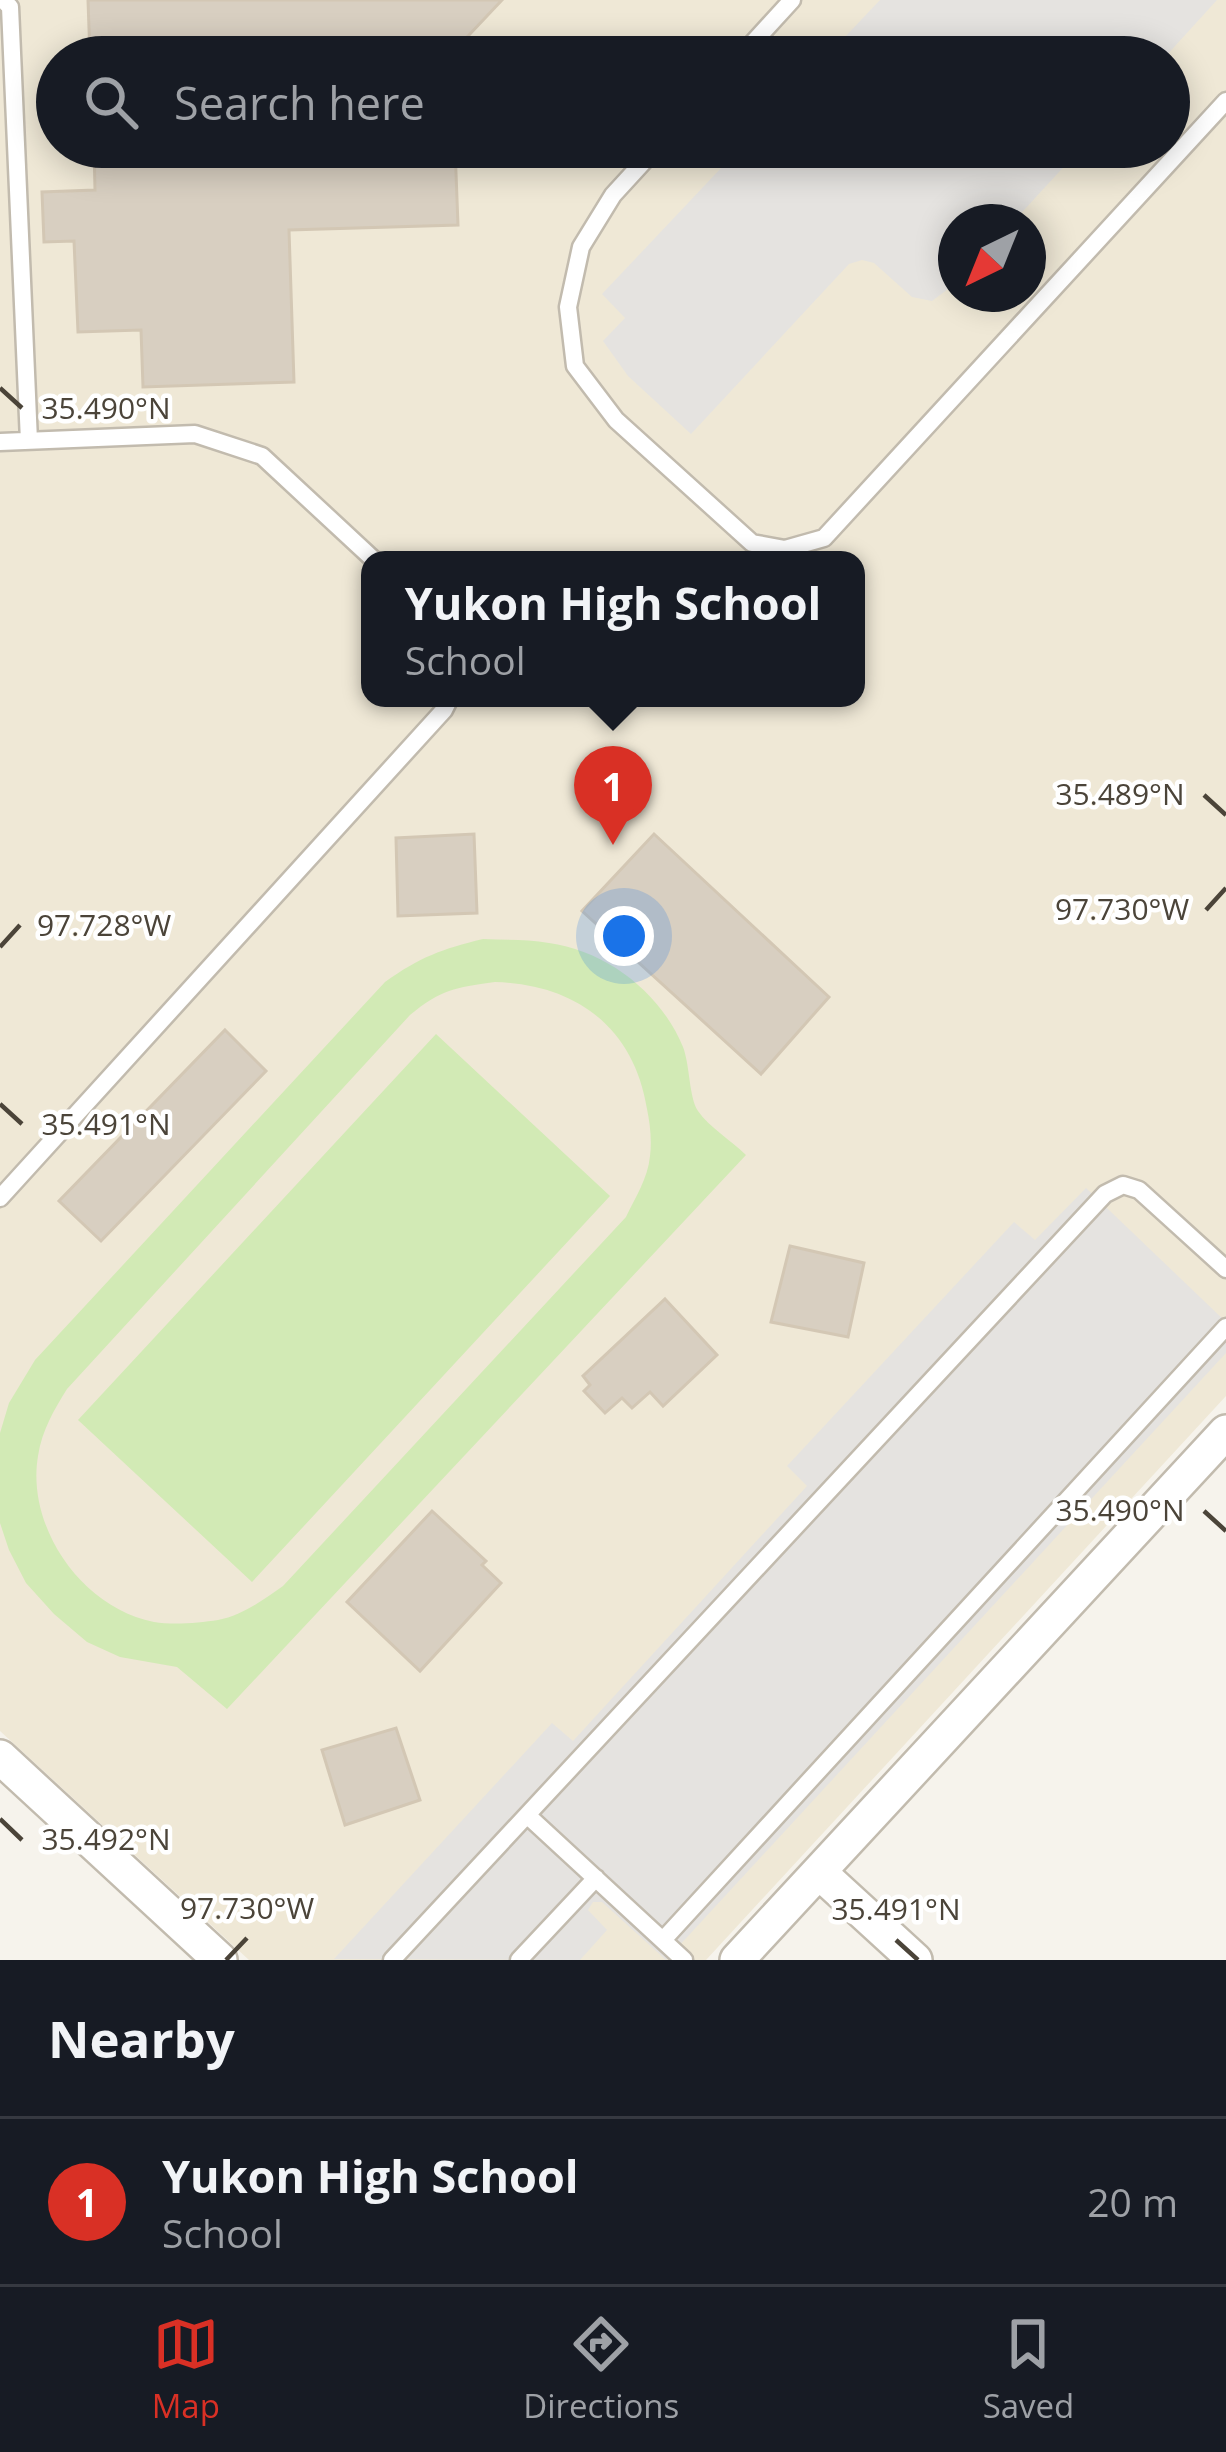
<!DOCTYPE html>
<html lang="en">
<head>
<meta charset="utf-8">
<style>
	:root { --surface:#171b24; --page:#242831; --text:#f1f3f6; --muted:#9ea1a6; --line:#363941; --accent:#d93025 }
	body { margin:0; font-family:"Open Sans",sans-serif; background:var(--page); color:var(--text) }
	.compass { position:absolute; left:938px; top:204px; width:108px; height:108px; border-radius:50%; background:var(--surface); box-shadow:0 6px 30px #0003; rotate:223deg }
	.you { position:absolute; left:624px; top:936px; width:42px; height:42px; margin:-30px; border:9px solid #fff; border-radius:50%; background:#1a73e8; box-shadow:0 0 0 18px #1a73e833 }
	.badge { display:grid; place-items:center; width:78px; height:78px; border-radius:50%; background:var(--accent); color:#fff; font-size:39px; font-weight:700 }
	.pin { position:absolute; translate:-50% -99px; filter:drop-shadow(0 3px 6px #0008) }
	.pin::after { content:''; position:absolute; top:63px; width:42px; height:36px; background:inherit; clip-path:polygon(0 0,100% 0,50% 100%) }
	.popup { position:absolute; left:361px; top:551px; width:504px; height:156px; box-sizing:border-box; display:grid; place-content:center; border-radius:24px; background:var(--surface); filter:drop-shadow(0 3px 9px #0005); font-size:39px; white-space:nowrap; color:var(--muted) }
	.popup b { font-size:45px; color:var(--text) }
	.popup::after { content:''; position:absolute; left:50%; top:100%; margin-left:-24px; border:24px solid transparent; border-top-color:var(--surface) }
	.list { margin:0; padding:0; list-style:none }
	h2 { display:flex; justify-content:space-between; align-items:center; height:156px; margin:0; padding:0 48px; font-size:51px }
	h2 small { font-size:39px; font-weight:400; color:var(--muted) }
	.list li { display:grid; grid-template-columns:78px 1fr auto; gap:36px; align-items:center; box-sizing:border-box; height:168px; padding:0 48px; border-top:3px solid var(--line) }
	.list b { display:block; font-size:45px; white-space:nowrap }
	.list p { margin:0; font-size:39px; white-space:nowrap; color:var(--muted) }
	.list em { font-size:39px; font-style:normal; color:var(--muted) }
	.icon { flex:none; width:66px; height:66px; fill:none; stroke:currentColor; stroke-width:2; stroke-linecap:round; stroke-linejoin:round }
	.map { position:relative; flex:none; width:1226px; height:1960px; overflow:hidden }
	.search { position:absolute; background:var(--surface); box-shadow:0 6px 30px #0003; left:36px; right:36px; top:36px; height:132px; display:flex; align-items:center; gap:30px; box-sizing:border-box; padding:0 42px; border-radius:66px; color:var(--muted); font-size:45px }
	.sheet { height:324px; background:var(--surface) }
	nav { display:flex; justify-content:space-around; align-items:center; box-sizing:border-box; height:168px; border-top:3px solid var(--line); background:var(--surface); font-size:33px; color:var(--muted) }
	nav a { display:grid; justify-items:center; gap:6px }
	nav .on { color:var(--accent) }
	.map>svg:first-child { display:block }
	.education { fill:#efe8d6; fill-rule:evenodd }
	.green { fill:#d2eab5; fill-rule:evenodd }
	.parking { fill:#e5e3e0 }
	.building { fill:#d8cfc1; stroke:#d3c7b4; stroke-width:3 }
	.lines { fill:none; stroke-linecap:round; stroke-linejoin:round }
	.service-casing { stroke:#c2bbae; stroke-width:21 }
	.minor-casing { stroke:#c2bbae; stroke-width:38 }
	.service { stroke:#fff; stroke-width:16 }
	.minor { stroke:#fff; stroke-width:33 }
	.ticks { fill:none; stroke:#4b4439; stroke-width:4.5 }
	.ticks-label { font-size:30px; text-anchor:middle; fill:#4b4439; stroke:#fff; stroke-width:9; stroke-linejoin:round; paint-order:stroke }
</style>
</head>
<body>
<div class="map">
<svg width="1226" height="1960" viewBox="0 0 1226 1960">
	<rect width="100%" height="100%" fill="#f6f3ec"/>
	<!-- education -->
	<path class="education" d="M 0,0 L 1226,0 L 1226,1396 L 706,1960 L 249,1960 L 0,1731 ZM 57,57 L 1169,57 L 1169,147 L 57,147 ZM 956,222 L 1028,222 L 1028,294 L 956,294 ZM 370,560 L 856,560 L 856,698 L 370,698 Z"/>
	<!-- green -->
	<path class="green" d="M 483,939 C 505,940 527,939 549,943 C 607,951 661,993 683,1047 C 690,1065 689,1098 698,1111 C 709,1127 732,1141 746,1155 L 227,1709 L 177,1667 L 120,1657 L 87,1642 L 54,1614 L 26,1583 L 9,1550 L 0,1523 L 0,1433 L 9,1403 L 35,1360 L 385,982 C 420,957 442,949 483,939 ZM 495,982 C 575,984 634,1027 647,1109 C 650,1123 652,1141 650,1156 C 648,1178 635,1198 626,1217 L 283,1586 C 263,1600 243,1615 218,1620 C 199,1623 173,1625 154,1622 C 82,1608 26,1527 38,1456 C 42,1430 54,1410 67,1389 L 410,1015 C 442,989 454,988 495,982 Z
		M 436,1034 L 610,1196 L 252,1582 L 78,1420 Z"/>
	<!-- parking -->
	<path class="parking" d="M 880,0 L 1217,0 L 1165,57 L 826,57 Z
		M 741,147 L 1082,147 L 1013,222 L 956,222 L 956,283 L 932,301 L 912,297 L 874,263 L 862,260 L 849,264 L 691,434 L 628,376 L 603,341 L 625,318 L 602,294 Z
		M 1086,1188 L 1226,1322 L 1226,1353 L 666,1960 L 602,1902 L 593,1902 L 588,1910 L 607,1930 L 580,1960 L 334,1959 L 552,1723 L 573,1741 L 807,1486 L 787,1466 L 1014,1222 L 1035,1240 Z"/>
	<!-- building -->
	<path class="building" d="M 88,0 L 502,0 L 452,53 L 452,57 L 90,57 Z
		M 94,147 L 455,147 L 458,225 L 289,230 L 294,382 L 143,387 L 141,330 L 78,332 L 74,241 L 44,242 L 42,192 L 95,190 Z
		M 474,834 L 477,913 L 398,916 L 396,838 Z
		M 654,834 L 829,997 L 761,1074 L 582,911 Z
		M 225,1030 L 266,1071 L 101,1241 L 59,1201 Z
		M 790,1246 L 864,1263 L 848,1337 L 771,1322 Z
		M 665,1299 L 717,1355 L 663,1406 L 650,1392 L 632,1408 L 622,1398 L 605,1413 L 584,1391 L 590,1385 L 583,1376 Z
		M 432,1511 L 486,1561 L 482,1565 L 501,1583 L 420,1671 L 347,1602 Z
		M 396,1728 L 420,1800 L 345,1825 L 322,1750 Z"/>
	<g class="lines">
		<defs>
			<path id="service" d="M 3,0 L 10,7 L 29,441
				M 740,57 L 792,0
				M 657,147 L 613,195 L 581,247 L 568,307 L 575,366 L 616,420 L 752,543 L 785,549 L 824,538 L 1226,101
				M 0,442 L 195,434 L 262,456 L 374,560
				M 0,1198 L 444,710 L 450,698
				M 527,1815 L 684,1960
				M 663,1940 L 1226,1327
				M 392,1960 L 1105,1194 L 1123,1185 L 1139,1190 L 1226,1269
				M 519,1960 L 596,1878"/>
			<path id="minor" d="M 0,1757 L 220,1960
				M 819,1872 L 915,1960
				M 737,1960 L 1226,1432"/>
		</defs>
		<!-- service casing -->
		<use href="#service" class="service-casing"/>
		<!-- minor casing -->
		<use href="#minor" class="minor-casing"/>
		<!-- service -->
		<use href="#service" class="service"/>
		<!-- minor -->
		<use href="#minor" class="minor"/>
	</g>
	<!-- ticks -->
	<path class="ticks" d="M 0,388 L 22,408M 1204,795 L 1226,815M 1206,910 L 1226,888M 0,947 L 20,925M 0,1104 L 22,1124M 1204,1511 L 1226,1531M 0,1819 L 22,1840M 896,1940 L 918,1960M 226,1960 L 247,1938"/>
	<g class="ticks-label">
		<text x="106" y="419">35.490°N</text>
		<text x="1120" y="805">35.489°N</text>
		<text x="1122" y="920">97.730°W</text>
		<text x="104" y="936">97.728°W</text>
		<text x="106" y="1135">35.491°N</text>
		<text x="1120" y="1521">35.490°N</text>
		<text x="106" y="1850">35.492°N</text>
		<text x="247" y="1919">97.730°W</text>
		<text x="896" y="1920">35.491°N</text>
	</g>
</svg>
<svg class="compass" viewBox="-18 -18 36 36"><path d="M0-13l5 13h-10z" fill="#e53935"/><path d="M0 13l5-13h-10z" fill="#9ea1a6"/></svg>
<div class="you"></div>
<div class="pin badge" style="left:613px;top:845px">1</div>
<div class="popup"><b>Yukon High School</b>School</div>
<div class="search"><svg class="icon" aria-label="search" viewBox="0 0 24 24"><circle cx="10" cy="10" r="6"/><path d="M15 15l6 6"/></svg>Search here</div>
</div>
<section class="sheet">
<h2>Nearby<small></small></h2>
<ul class="list">
<li><span class="badge">1</span><div><b>Yukon High School</b><p>School</p></div><em>20 m</em></li>
</ul>
</section>
<nav>
<a class="on"><svg class="icon" aria-label="map" viewBox="0 0 24 24"><path d="M3 6l6-2 6 2 6-2v14l-6 2-6-2-6 2zM9 4v14M15 6v14"/></svg>Map</a>
<a><svg class="icon" aria-label="directions" viewBox="0 0 24 24"><path d="M12 3l9 9-9 9-9-9zM9 14v-3h6M13 9l2 2-2 2"/></svg>Directions</a>
<a><svg class="icon" aria-label="saved" viewBox="0 0 24 24"><path d="M7 4h10v16l-5-4-5 4z"/></svg>Saved</a>
</nav>
</body>
</html>
